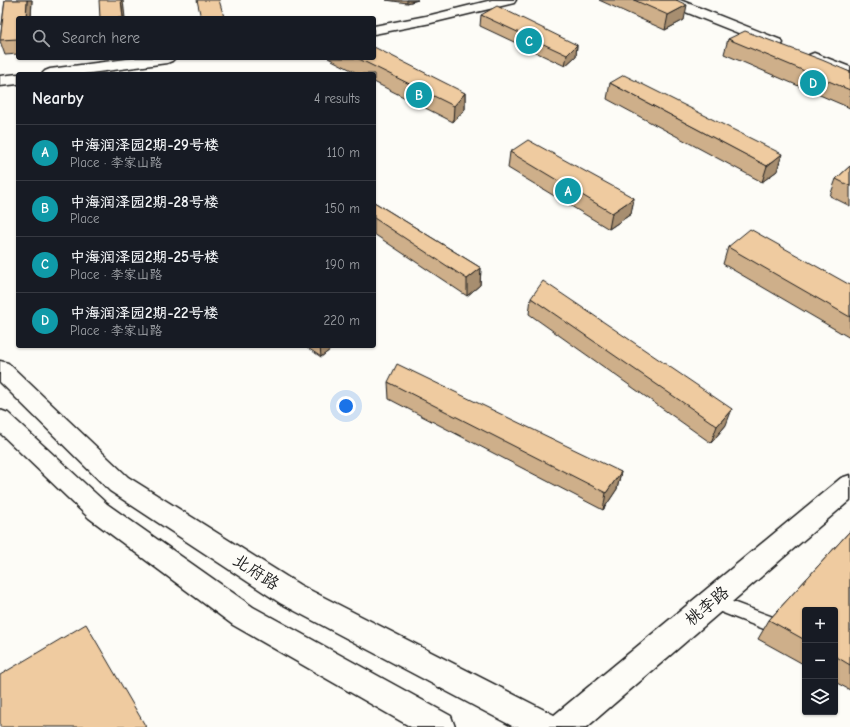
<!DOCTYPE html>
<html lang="en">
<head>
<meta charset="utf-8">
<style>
	:root { --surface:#171b24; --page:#20242c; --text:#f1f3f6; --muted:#9ea1a6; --line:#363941; --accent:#1a73e8 }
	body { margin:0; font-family:"Comic Neue","LXGW WenKai TC",sans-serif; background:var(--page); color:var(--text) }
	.controls { position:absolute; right:12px; bottom:12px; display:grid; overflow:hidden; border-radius:4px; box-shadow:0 1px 3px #0004 }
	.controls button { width:36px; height:36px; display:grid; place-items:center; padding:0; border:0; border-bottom:1px solid var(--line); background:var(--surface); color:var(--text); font:20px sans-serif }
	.you { position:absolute; left:346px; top:406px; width:14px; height:14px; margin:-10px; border:3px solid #fff; border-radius:50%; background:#1a73e8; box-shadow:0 0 0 6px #1a73e833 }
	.badge { display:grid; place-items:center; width:26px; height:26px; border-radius:50%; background:var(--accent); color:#fff; font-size:13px; font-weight:700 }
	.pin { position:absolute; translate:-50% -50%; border:2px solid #fff; box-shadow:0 1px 4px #0006 }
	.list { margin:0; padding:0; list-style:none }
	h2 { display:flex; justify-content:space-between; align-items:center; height:52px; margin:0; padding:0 16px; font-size:17px }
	h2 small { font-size:13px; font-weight:400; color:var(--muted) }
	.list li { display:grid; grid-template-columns:26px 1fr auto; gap:12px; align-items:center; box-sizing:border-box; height:56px; padding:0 16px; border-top:1px solid var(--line) }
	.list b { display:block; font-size:15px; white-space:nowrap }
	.list p { margin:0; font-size:13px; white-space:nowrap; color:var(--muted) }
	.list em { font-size:13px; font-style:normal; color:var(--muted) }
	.icon { flex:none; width:22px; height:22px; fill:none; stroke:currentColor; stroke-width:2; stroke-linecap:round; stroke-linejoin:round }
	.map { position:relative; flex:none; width:850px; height:727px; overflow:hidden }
	.search { position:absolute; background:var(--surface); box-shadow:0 1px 3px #0004; left:16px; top:16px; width:360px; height:44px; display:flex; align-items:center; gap:10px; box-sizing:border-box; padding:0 14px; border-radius:4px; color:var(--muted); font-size:15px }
	.panel { position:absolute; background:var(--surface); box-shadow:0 1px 3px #0004; left:16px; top:72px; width:360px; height:276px; border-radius:4px }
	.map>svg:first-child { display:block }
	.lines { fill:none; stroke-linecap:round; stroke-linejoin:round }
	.service-casing { stroke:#1c1c1c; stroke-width:3 }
	.tertiary-casing { stroke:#1c1c1c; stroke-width:3 }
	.secondary-casing { stroke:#1c1c1c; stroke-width:3 }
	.service { fill:#fdfcf7; fill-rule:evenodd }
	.tertiary { fill:#fdfcf7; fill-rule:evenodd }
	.secondary { fill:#fdfcf7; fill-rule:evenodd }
	.wall { fill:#ceaf8a; stroke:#1c1c1c }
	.shaded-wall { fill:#a78e70; stroke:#1c1c1c }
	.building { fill:#efcba0; stroke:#1c1c1c }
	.labels { text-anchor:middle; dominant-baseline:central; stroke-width:3; stroke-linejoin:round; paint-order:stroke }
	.near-street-label { font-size:17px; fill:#1c1c1c; stroke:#fdfcf7 }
</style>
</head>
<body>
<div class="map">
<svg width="850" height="727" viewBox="0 0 850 727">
	<rect width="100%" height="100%" fill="#fdfcf7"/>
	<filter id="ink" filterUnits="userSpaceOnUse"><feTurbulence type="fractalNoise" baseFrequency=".025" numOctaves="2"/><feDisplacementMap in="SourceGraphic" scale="8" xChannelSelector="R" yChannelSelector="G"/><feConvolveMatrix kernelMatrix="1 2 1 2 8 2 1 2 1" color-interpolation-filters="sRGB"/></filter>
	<g filter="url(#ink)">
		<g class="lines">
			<defs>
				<path id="service" d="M 714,595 L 805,629 L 805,645 L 708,607 L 706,602 L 708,597 Z"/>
				<path id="tertiary" d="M 492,0 L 516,0 L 514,3 L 431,23 L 374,34 L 374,26 L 431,15 Z
					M 661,0 L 680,0 L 781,40 L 783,43 L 781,46 L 776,47 L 771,46 L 663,3 Z
					M 814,53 L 850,67 L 850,77 L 809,61 L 806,58 L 809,55 Z
					M 134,58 L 175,58 L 172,61 L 167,63 L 83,74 L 42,74 L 45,71 L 50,69 Z
					M 18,74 L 18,84 L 0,86 L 0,76 Z
					M 850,475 L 850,500 L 587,727 L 549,727 L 553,716 L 841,478 Z"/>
				<path id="secondary" d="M 0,361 L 8,363 L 128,477 L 300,585 L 556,716 L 560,727 L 514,727 L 280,603 L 110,491 L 0,382 Z
					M 0,410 L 8,413 L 107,504 L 253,607 L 451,716 L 455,727 L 411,727 L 233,625 L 89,518 L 0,433 Z"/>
			</defs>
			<!-- service casing -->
			<use href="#service" class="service-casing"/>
			<!-- tertiary casing -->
			<use href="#tertiary" class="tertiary-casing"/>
			<!-- secondary casing -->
			<use href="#secondary" class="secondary-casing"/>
			<!-- service -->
			<use href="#service" class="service"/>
			<!-- tertiary -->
			<use href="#tertiary" class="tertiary"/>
			<!-- secondary -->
			<use href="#secondary" class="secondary"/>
		</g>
		<!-- wall -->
		<path class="wall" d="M 5,0 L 32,0 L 31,18 L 18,18 L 18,54 L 5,55 L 0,41 Z
			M 386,0 L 418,0 L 407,3 Z
			M 599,0 L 676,0 L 684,20 L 665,30 Z
			M 481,15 L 577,45 L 576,56 L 565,66 L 480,26 Z
			M 728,39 L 850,72 L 850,108 L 724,54 Z
			M 328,58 L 374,58 L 465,93 L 465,109 L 453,122 L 374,82 L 374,74 L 359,74 Z
			M 610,83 L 777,171 L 762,182 L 607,99 Z
			M 510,152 L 634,198 L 631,214 L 609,229 L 508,168 Z
			M 850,166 L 850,206 L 830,196 L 836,179 Z
			M 374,202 L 481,268 L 480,285 L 467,296 L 374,234 Z
			M 728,247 L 850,285 L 850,338 L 723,264 Z
			M 531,298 L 726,425 L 711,443 L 529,314 Z
			M 305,346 L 335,346 L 321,357 Z
			M 388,382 L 621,472 L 617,489 L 603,510 L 389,399 Z
			M 850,531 L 850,690 L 835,682 L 835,610 L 805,610 L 805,665 L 758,639 L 769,620 Z"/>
		<!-- shaded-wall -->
		<path class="shaded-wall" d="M 27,0 L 32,0 L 31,18 L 26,18 Z
			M 121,0 L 123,0 L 125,18 L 123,18 Z
			M 407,0 L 418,0 L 407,3 Z
			M 687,5 L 684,20 L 665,30 L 668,15 Z
			M 577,45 L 576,56 L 565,66 L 567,55 Z
			M 465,93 L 465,109 L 453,122 L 454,106 Z
			M 782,154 L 777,171 L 762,182 L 767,166 Z
			M 634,198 L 631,214 L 609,229 L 612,213 Z
			M 481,268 L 480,285 L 467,296 L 467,279 Z
			M 320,346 L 335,346 L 321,357 Z
			M 732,409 L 726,425 L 711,443 L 717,426 Z
			M 621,472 L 617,489 L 603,510 L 606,493 Z"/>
		<!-- building -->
		<path class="building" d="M 5,0 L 27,0 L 26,18 L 18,18 L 18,39 L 0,40 Z
			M 99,0 L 121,0 L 123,18 L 100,18 Z
			M 197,0 L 219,0 L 224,17 L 201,18 Z
			M 634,0 L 676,0 L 687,5 L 668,15 Z
			M 497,6 L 577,45 L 567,55 L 481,15 Z
			M 745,31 L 822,60 L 850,72 L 850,90 L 728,39 Z
			M 374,47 L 465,93 L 454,106 L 357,58 L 374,58 Z
			M 624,75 L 782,154 L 767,166 L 610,83 Z
			M 528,140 L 634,198 L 612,213 L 510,152 Z
			M 850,166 L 850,186 L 836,179 Z
			M 374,202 L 481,268 L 467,279 L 374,218 Z
			M 750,229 L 850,285 L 850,317 L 728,247 Z
			M 543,281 L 732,409 L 717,426 L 531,298 Z
			M 397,364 L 621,472 L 606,493 L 388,382 Z
			M 850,531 L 850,665 L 835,656 L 835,610 L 805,610 L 805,640 L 769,620 Z
			M 86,624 L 146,727 L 0,727 L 0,675 Z"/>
	</g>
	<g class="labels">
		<!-- near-street labels -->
		<g class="near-street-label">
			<text transform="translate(256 572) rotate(33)">北府路</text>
			<text transform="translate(707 606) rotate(-40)">桃李路</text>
		</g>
	</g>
</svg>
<div class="controls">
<button>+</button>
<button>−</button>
<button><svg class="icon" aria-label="layers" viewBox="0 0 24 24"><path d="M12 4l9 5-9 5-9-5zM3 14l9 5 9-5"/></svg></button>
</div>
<div class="you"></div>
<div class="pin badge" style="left:568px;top:191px;background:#0f9aa8">A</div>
<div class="pin badge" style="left:419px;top:95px;background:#0f9aa8">B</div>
<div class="pin badge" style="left:529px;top:41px;background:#0f9aa8">C</div>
<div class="pin badge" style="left:813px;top:83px;background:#0f9aa8">D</div>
<div class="search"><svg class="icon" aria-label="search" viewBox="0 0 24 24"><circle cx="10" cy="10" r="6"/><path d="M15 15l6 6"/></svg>Search here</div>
<section class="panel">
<h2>Nearby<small>4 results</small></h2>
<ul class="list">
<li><span class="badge" style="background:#0f9aa8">A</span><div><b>中海润泽园2期-29号楼</b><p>Place · 李家山路</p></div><em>110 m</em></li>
<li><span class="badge" style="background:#0f9aa8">B</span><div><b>中海润泽园2期-28号楼</b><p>Place</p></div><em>150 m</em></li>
<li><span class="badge" style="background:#0f9aa8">C</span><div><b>中海润泽园2期-25号楼</b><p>Place · 李家山路</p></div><em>190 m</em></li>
<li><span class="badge" style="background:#0f9aa8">D</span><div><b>中海润泽园2期-22号楼</b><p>Place · 李家山路</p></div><em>220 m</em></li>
</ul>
</section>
</div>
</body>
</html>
